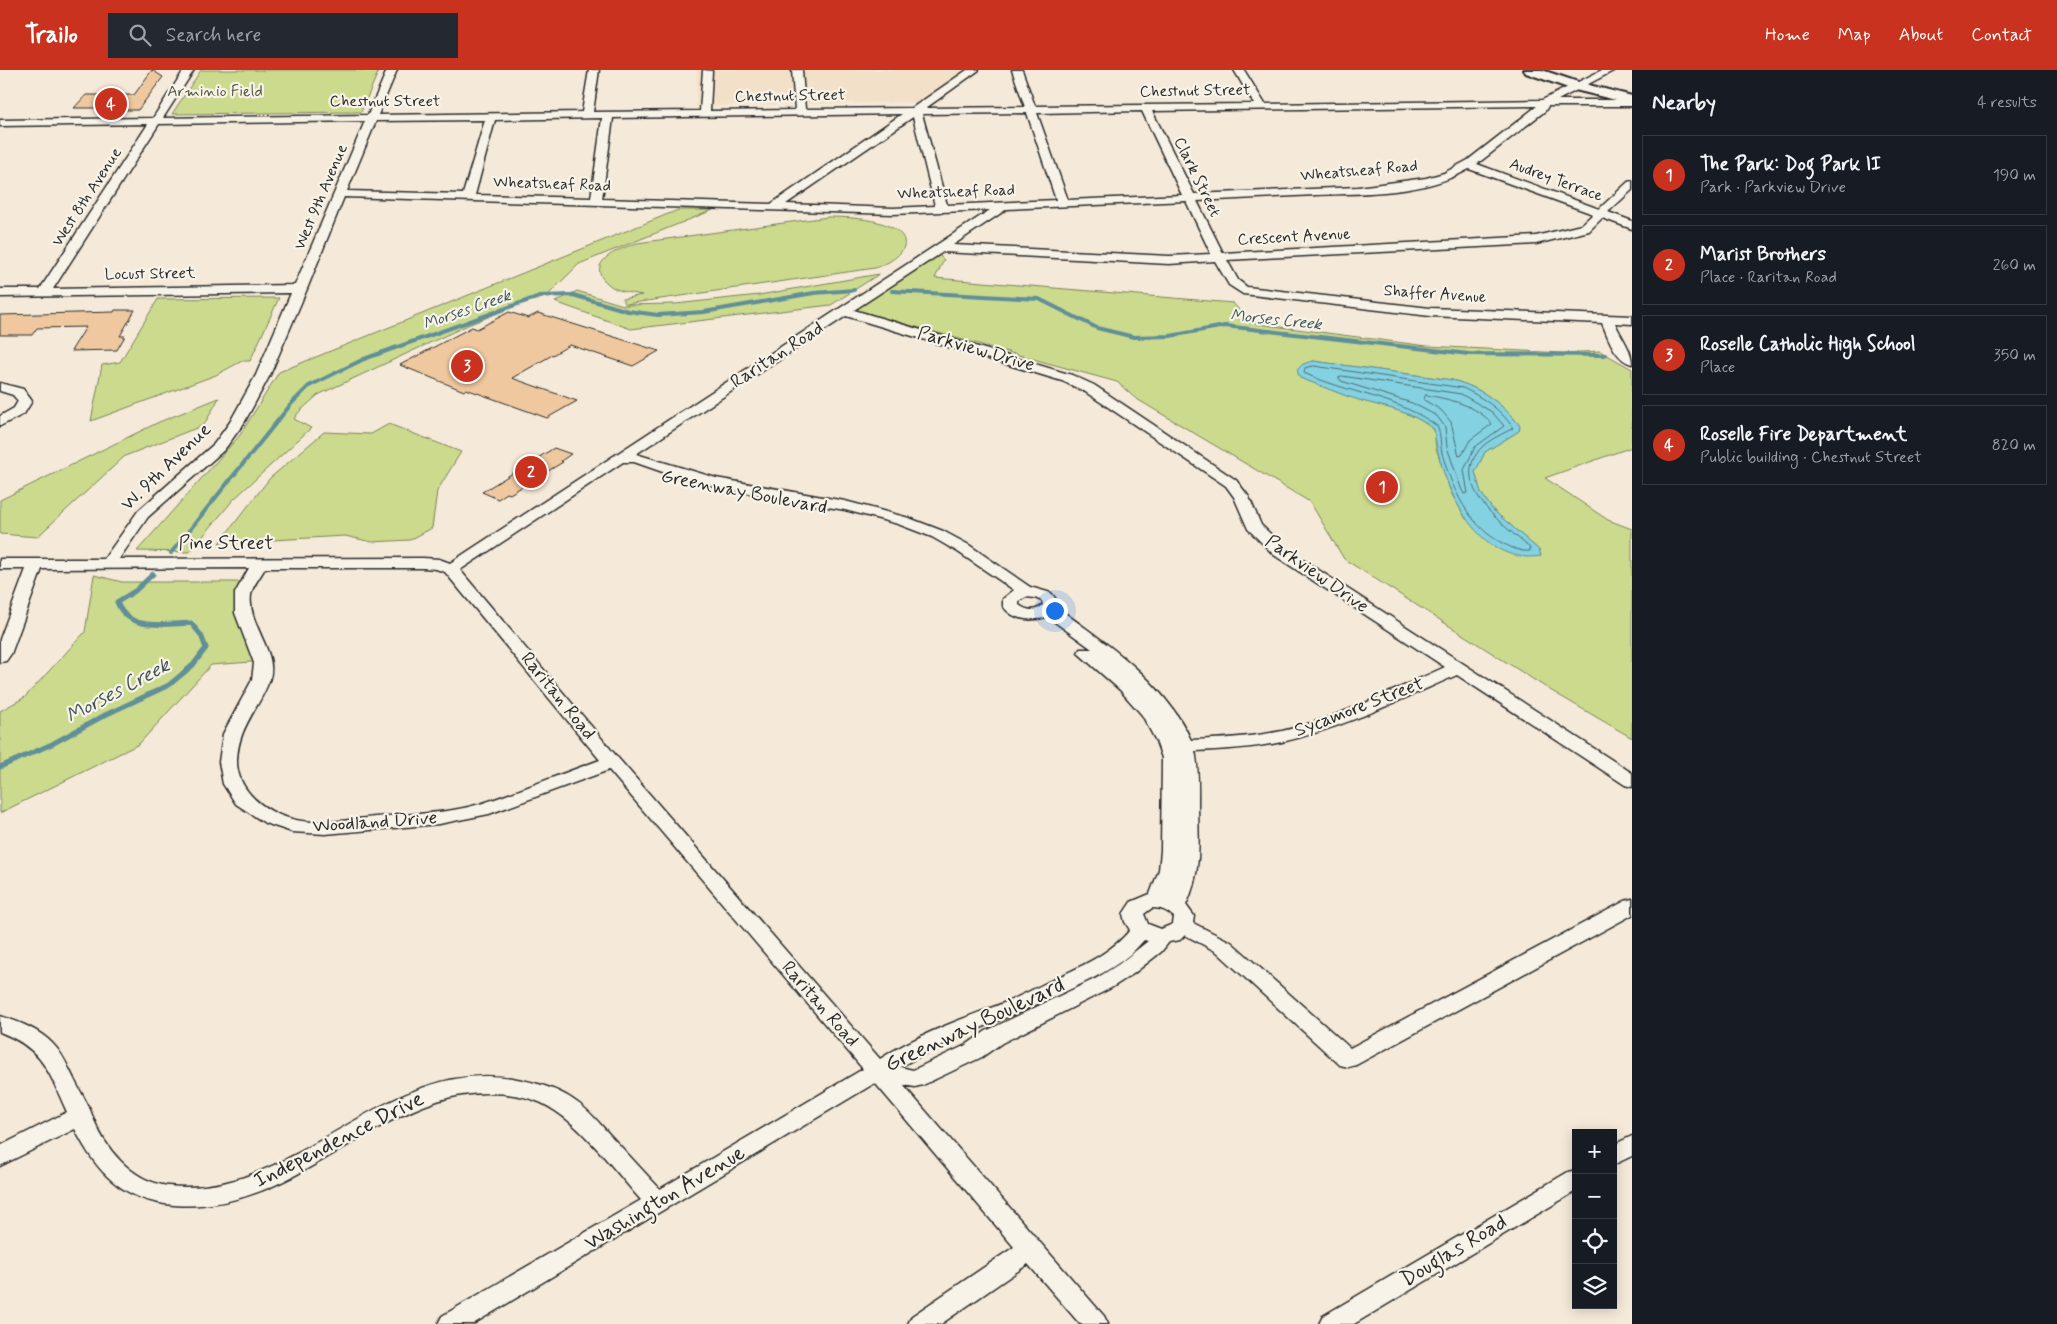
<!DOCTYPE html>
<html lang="en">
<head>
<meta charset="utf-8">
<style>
	:root { --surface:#171b24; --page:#242831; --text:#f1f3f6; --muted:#9ea1a6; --line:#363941; --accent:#c8321e }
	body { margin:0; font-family:Mynerve,sans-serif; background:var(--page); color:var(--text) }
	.controls { position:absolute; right:15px; bottom:15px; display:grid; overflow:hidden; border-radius:0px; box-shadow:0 2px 12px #0003 }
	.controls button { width:45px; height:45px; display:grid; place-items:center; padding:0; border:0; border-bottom:1px solid var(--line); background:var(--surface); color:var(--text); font:25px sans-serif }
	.you { position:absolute; left:1054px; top:540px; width:18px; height:18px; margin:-12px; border:4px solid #fff; border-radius:50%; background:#1a73e8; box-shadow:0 0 0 8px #1a73e833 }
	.badge { display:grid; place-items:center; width:32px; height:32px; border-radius:50%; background:var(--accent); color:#fff; font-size:16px; font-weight:700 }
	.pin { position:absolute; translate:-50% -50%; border:2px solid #fff; box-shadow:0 1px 5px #0006 }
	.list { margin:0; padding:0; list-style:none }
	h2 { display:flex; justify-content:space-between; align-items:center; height:65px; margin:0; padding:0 20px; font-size:21px }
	h2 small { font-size:16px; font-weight:400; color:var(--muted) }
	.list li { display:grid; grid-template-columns:32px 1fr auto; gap:15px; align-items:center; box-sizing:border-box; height:80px; margin:0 10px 10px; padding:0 10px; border:1px solid var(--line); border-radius:0px }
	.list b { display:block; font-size:19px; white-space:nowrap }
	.list p { margin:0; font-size:16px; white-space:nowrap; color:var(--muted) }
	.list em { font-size:16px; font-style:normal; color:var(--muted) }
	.icon { flex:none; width:28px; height:28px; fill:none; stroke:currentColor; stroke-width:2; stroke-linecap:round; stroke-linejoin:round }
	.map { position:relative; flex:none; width:1632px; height:1254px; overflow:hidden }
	header { display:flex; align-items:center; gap:30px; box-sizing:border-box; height:70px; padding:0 25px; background:var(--accent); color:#fff }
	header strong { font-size:24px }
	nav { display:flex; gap:28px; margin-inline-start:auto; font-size:18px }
	.search { width:350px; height:45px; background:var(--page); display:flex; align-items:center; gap:12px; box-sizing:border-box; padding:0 18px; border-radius:0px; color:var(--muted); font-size:19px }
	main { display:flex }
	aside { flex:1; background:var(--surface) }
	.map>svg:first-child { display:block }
	.built { fill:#f3e0c8 }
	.green { fill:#cbda8d; stroke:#7b825c; fill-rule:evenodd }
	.water { fill:#83d1e1; stroke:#608f98 }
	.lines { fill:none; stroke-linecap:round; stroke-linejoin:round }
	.shore { stroke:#4e6d74; stroke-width:1 }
	.stream-far1 { stroke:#608f98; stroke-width:4 }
	.stream { stroke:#608f98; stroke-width:5 }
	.building { fill:#efc89f; stroke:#2b2b2b }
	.minor-casing { stroke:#2b2b2b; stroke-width:3 }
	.major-casing { stroke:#2b2b2b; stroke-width:4 }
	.minor { fill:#f7f3e8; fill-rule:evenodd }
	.major { fill:#f7f3e8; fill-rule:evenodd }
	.labels { text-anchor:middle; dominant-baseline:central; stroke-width:4.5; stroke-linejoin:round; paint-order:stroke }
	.far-park-label { font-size:16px; fill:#535744; stroke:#f7f3e8 }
	.far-street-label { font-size:16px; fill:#2b2b2b; stroke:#f7f3e8 }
	.far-water-label { font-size:16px; font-style:italic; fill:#415458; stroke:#f7f3e8 }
	.street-label { font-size:19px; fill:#2b2b2b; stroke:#f7f3e8 }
	.water-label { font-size:20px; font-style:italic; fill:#415458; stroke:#f7f3e8 }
	.near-street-label { font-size:22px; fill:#2b2b2b; stroke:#f7f3e8 }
</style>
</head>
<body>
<header>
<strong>Trailo</strong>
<div class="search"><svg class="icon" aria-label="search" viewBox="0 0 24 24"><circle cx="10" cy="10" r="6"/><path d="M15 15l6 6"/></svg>Search here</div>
<nav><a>Home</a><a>Map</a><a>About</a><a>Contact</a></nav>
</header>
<main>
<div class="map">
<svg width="1632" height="1254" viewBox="0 0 1632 1254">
	<rect width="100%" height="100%" fill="#f5ead9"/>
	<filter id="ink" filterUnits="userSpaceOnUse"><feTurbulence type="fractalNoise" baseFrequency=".02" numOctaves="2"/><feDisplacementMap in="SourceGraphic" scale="10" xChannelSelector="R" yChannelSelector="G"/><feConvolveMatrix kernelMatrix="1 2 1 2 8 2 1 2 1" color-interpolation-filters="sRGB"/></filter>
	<g filter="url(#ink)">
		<!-- built -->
		<path class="built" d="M 697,0 L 971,0 L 923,32 L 696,36 Z"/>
		<!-- green -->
		<path class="green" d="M 201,0 L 379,0 L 361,42 L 172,44 Z
			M 678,140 L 713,140 L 579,194 L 546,227 L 518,235 L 468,255 L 318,325 L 299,342 L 294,349 L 311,358 L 233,430 L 190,482 L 137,481 L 240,365 L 279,302 Z
			M 828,147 C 845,147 861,148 878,152 C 918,164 909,186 875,198 L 626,234 L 622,229 L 642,225 C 632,223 621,222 612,217 C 608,214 603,210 601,206 C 592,187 626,177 637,173 Z
			M 939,185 L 944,190 L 935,208 L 1233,233 L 1250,253 L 1427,276 L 1563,283 L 1600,281 L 1632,299 L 1632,377 L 1545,408 L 1608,450 L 1632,459 L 1632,668 L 1550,620 L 1344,489 L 1310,432 L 1135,328 L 1117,312 L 854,240 ZM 1313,291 L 1452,310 C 1480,317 1503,334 1520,356 L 1519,361 L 1485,382 L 1475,402 L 1481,423 L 1493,440 L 1539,480 L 1541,486 L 1466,449 L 1451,423 L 1436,378 L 1434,360 C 1413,342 1389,338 1363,331 C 1341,325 1321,315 1300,308 L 1297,300 Z
			M 879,204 L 831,235 L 631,259 L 555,232 L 577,221 L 623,235 L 675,234 L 759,225 Z
			M 279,228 L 250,291 L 242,291 L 216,305 L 91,351 L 102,295 L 120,292 L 158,229 Z
			M 219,328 L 204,355 L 125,386 L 37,467 L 0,464 L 0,430 L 159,352 Z
			M 389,354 L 461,382 L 437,421 L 432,458 L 410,470 L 372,472 L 345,466 L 219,473 L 270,408 L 324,362 L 371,364 Z
			M 94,505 L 122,512 L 252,512 L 243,532 L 265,591 L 211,595 L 139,674 L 0,743 L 0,641 L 25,627 L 85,562 Z"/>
		<!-- water -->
		<path class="water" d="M 1313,291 L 1452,310 C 1480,317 1503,334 1520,356 L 1519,361 L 1485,382 L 1475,402 L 1481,423 L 1493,440 L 1539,480 L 1541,486 C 1475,497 1440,412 1434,359 C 1412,342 1389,338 1362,331 C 1341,325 1320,315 1300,308 L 1297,300 L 1303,294 Z"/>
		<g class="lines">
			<!-- shore -->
			<path class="shore" d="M 1314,296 L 1463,318 C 1483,328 1501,339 1513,358 C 1503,364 1492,368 1483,376 C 1445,414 1504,455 1530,478 L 1530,481 C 1520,482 1513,478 1504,474 C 1469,457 1452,419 1442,383 C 1440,374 1441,364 1437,356 C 1400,328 1347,323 1304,303 L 1305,298 Z
				M 1342,306 L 1461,324 L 1492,342 L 1504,356 L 1475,377 L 1464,400 L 1468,423 L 1464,424 L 1461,418 L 1447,377 L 1445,357 L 1437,346 L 1412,333 L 1341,311 L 1339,308 Z
				M 1426,325 C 1449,329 1477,335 1492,354 L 1470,370 L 1462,385 L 1459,386 L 1451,352 L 1441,340 L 1424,330 Z"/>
			<!-- stream-far1 -->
			<path class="stream-far1" d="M 892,221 L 1039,229 L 1097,258 L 1134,267 L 1170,266 L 1225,256 L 1469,284 L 1605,285
				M 171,483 L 292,333 L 309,316 L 364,289 L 540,226 L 573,225 L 628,241 L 658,245 L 704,242 L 814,223 L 854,220"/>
			<!-- stream -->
			<path class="stream" d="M 0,697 L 52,674 L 105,645 L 169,615 L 193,595 L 206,578 L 201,565 L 191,553 C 165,554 128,562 117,532 L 135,521 L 153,504"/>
		</g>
		<!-- building -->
		<path class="building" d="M 152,0 L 163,7 L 138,40 L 101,40 L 103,38 L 74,38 L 86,25 L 134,25 Z
			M 115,240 L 135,240 L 120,266 L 125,266 L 117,280 L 71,281 L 86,257 L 37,258 L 32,265 L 0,265 L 0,245 L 114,242 Z
			M 509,242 L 528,248 L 538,243 L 659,281 L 633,296 L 570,275 L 512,308 L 577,331 L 547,348 L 466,319 L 464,321 L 400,295 L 472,257 L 477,259 Z
			M 554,378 L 571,384 L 561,391 L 563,392 L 510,424 L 507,423 L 498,429 L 482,422 Z"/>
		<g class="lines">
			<defs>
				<path id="minor" d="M 184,0 L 194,0 L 163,48 L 368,45 L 387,0 L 397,0 L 378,45 L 582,42 L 589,0 L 599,0 L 593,42 L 700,41 L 703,0 L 712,1 L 710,41 L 795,40 L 792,0 L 802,0 L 805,39 L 912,38 L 967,0 L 979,0 L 926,38 L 1025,37 L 1012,0 L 1022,0 L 1035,36 L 1254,34 L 1234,0 L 1244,0 L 1265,34 L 1542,30 L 1602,0 L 1615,0 L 1558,30 L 1632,30 L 1632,36 L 1548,36 L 1545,41 L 1477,94 L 1599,139 L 1628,112 L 1632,111 L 1632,120 L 1608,142 L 1632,151 L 1632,159 L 1602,148 L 1589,161 L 1536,174 L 1227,190 L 1238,210 L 1247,217 L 1430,238 L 1632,246 L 1632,254 L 1615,253 C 1621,267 1632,280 1632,294 C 1615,290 1608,267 1602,253 L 1430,246 L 1243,224 L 1229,215 L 1215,191 L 1169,194 L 943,182 L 854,240 L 1072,305 L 1094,315 L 1236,410 L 1249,427 L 1261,455 L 1286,479 L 1632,703 L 1632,717 L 1625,715 L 1457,605 C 1400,630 1343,658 1282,672 C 1253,678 1224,680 1195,681 C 1199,700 1198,720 1198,739 C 1199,773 1201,804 1186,835 L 1194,846 L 1193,853 L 1231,872 L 1350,978 L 1625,831 L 1632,829 L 1632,845 L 1356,995 L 1348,997 L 1340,995 L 1217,882 L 1185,865 L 1180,870 L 1169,872 L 1161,882 L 1133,904 L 1111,918 L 1002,973 L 982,987 L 923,1015 L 915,1017 L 903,1015 L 1104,1246 L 1108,1254 L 1080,1254 L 1028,1194 L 941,1254 L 908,1254 L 912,1246 L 1014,1177 L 875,1013 L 473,1254 L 438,1254 L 442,1246 L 641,1130 C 612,1098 575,1044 534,1030 C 504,1020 467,1021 437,1031 C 347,1061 276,1143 174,1135 C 123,1131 96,1102 75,1059 L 0,1096 L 0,1076 L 67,1042 C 49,1003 44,979 0,962 L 0,946 C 19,952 39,959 53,974 C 63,984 68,997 74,1009 C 79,1020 89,1035 92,1045 C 104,1078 131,1111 168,1116 C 299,1131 386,980 522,1010 C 541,1014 560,1020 575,1031 C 589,1040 599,1053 610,1065 C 627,1083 643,1101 660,1119 L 863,999 L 609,700 L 489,744 L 439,754 L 325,764 L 292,762 L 265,753 L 236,734 L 223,714 L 219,692 L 223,664 L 252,610 L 254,593 L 235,543 L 235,523 L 249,498 L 42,499 L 11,584 L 6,591 L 0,592 L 0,569 L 26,499 L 0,499 L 0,489 L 104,489 L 138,441 L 214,374 L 230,352 L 256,305 L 291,223 L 0,227 L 0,219 L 40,219 L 148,54 L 0,56 L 0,50 L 153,48 ZM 1537,36 L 1468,90 L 1444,103 L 1426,108 L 1358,117 L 1194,124 L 1152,41 ZM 1142,41 L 1182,125 L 1068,130 L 1037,43 ZM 1027,43 L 1056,130 L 947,135 L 922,44 ZM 902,44 L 771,134 L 602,129 L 613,48 ZM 913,47 L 935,136 L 893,138 L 786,134 ZM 602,48 L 591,128 L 475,125 L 495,50 ZM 485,50 L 463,124 L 347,121 L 376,51 ZM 365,51 L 295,215 L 53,219 L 159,54 ZM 1469,99 L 1593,144 L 1581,155 L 1536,166 L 1223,183 L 1197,131 C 1237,129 1276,127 1316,125 C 1366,123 1424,125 1469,99 ZM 344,127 L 893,144 L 990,140 L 450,493 L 439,489 L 423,488 L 119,489 L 148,447 L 224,380 L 244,353 L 270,305 L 307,219 ZM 1186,131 L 1211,184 L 1169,186 L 953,175 L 1007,139 ZM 846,246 L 1062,311 L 1084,321 L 1226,416 L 1234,427 L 1248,459 L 1274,485 L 1445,597 C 1392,621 1339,648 1282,661 C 1252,667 1221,669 1191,670 C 1164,611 1108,575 1058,538 L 1058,532 L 1051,523 L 1030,517 L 969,475 L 943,461 L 909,448 L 845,431 L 716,408 L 636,384 ZM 623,392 L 634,392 L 677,407 L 731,420 L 845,440 L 898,454 L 932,467 L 958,482 L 1014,520 L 1003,529 L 1003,536 C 1013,551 1032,551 1048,547 L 1092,579 L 1080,579 L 1078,583 L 1120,620 L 1142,645 L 1156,671 L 1162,688 L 1161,781 L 1159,800 L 1150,824 L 1131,832 L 1123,844 L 1125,852 L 1130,860 C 1112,882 1086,894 1061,906 C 1043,914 1027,923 1009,931 C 965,948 920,963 880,989 L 618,688 L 460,500 ZM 265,498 L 423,498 L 436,499 L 445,502 L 600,690 C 560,704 520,721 480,734 C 447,744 409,744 375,747 C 349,750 318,756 292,749 C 265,742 237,721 237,691 C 238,657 258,640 269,611 C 280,583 247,555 251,525 C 252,516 261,506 265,498 ZM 1026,527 L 1035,528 L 1042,531 L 1043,535 C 1035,542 1027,541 1019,535 L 1019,531 ZM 1152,838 C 1162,838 1167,841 1174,847 L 1173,854 L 1161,859 L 1148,854 L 1144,844 ZM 1144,870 L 1148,871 L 1119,894 L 1097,908 L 986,961 L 966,975 L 913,1000 L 900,997 C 954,965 1018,945 1075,917 C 1100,905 1126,892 1144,870 Z
					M 0,313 L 23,319 L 32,331 L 24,344 L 0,356 L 0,346 L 14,338 L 18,331 L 13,325 L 0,321 Z
					M 1632,1066 L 1632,1086 L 1613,1095 L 1613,1075 Z
					M 1576,1100 L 1576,1121 L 1354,1254 L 1319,1254 L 1323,1246 L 1568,1102 Z"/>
				<path id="major" d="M 1524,0 L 1542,0 L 1581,13 L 1632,26 L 1632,34 L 1571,19 L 1526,3 Z"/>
			</defs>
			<!-- minor casing -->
			<use href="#minor" class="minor-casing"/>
			<!-- major casing -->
			<use href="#major" class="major-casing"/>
			<!-- minor -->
			<use href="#minor" class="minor"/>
			<!-- major -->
			<use href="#major" class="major"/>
		</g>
	</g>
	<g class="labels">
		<!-- far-park labels -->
		<g class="far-park-label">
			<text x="215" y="21">Arminio Field</text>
		</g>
		<!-- far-street labels -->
		<g class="far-street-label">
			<text transform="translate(1195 21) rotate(-1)">Chestnut Street</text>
			<text transform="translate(790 26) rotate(-1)">Chestnut Street</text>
			<text x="385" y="31">Chestnut Street</text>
			<text transform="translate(1359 101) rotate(-5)">Wheatsheaf Road</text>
			<text transform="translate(1197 107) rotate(64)">Clark Street</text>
			<text transform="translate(1556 110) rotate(20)">Audrey Terrace</text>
			<text transform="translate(552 114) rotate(2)">Wheatsheaf Road</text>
			<text transform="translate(956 122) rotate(-2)">Wheatsheaf Road</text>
			<text transform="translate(87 127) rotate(-57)">West 8th Avenue</text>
			<text transform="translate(321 127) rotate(-67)">West 9th Avenue</text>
			<text transform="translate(1294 167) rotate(-3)">Crescent Avenue</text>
			<text transform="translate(150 204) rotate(-1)">Locust Street</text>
			<text transform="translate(1435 224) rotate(4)">Shaffer Avenue</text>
		</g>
		<!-- far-water labels -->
		<g class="far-water-label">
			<text transform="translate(467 240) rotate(-19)">Morses Creek</text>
			<text transform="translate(1276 250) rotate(6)">Morses Creek</text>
		</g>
		<!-- street labels -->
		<g class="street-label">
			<text transform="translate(976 279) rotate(16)">Parkview Drive</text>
			<text transform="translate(777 285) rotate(-33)">Raritan Road</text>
			<text transform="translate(166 397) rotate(-44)">W. 9th Avenue</text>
			<text transform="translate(744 422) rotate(11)">Greenway Boulevard</text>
			<text x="226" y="473">Pine Street</text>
			<text transform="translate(1317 504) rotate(35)">Parkview Drive</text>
			<text transform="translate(558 626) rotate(51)">Raritan Road</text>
			<text transform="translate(1359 637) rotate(-21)">Sycamore Street</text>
			<text transform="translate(375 752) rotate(-4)">Woodland Drive</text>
			<text transform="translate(820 934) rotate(49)">Raritan Road</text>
		</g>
		<!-- water labels -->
		<g class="water-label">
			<text transform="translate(118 621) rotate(-28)">Morses Creek</text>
		</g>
		<!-- near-street labels -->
		<g class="near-street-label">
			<text transform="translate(975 955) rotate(-25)">Greenway Boulevard</text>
			<text transform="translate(339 1070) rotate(-27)">Independence Drive</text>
			<text transform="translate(665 1128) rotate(-31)">Washington Avenue</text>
			<text transform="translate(1454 1181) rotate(-31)">Douglas Road</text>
		</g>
	</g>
</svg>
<div class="controls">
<button>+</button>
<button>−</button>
<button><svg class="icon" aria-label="locate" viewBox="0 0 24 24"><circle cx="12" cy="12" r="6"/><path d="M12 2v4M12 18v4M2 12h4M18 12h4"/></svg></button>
<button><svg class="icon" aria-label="layers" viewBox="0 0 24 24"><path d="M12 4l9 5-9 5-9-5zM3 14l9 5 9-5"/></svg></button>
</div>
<div class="you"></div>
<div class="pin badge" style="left:1382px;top:417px">1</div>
<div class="pin badge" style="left:531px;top:402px">2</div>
<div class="pin badge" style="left:467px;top:296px">3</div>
<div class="pin badge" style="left:111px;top:34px">4</div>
</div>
<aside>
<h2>Nearby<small>4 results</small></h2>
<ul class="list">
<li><span class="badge">1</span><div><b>The Park: Dog Park II</b><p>Park · Parkview Drive</p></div><em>190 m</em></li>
<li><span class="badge">2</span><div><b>Marist Brothers</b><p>Place · Raritan Road</p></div><em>260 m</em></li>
<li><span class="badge">3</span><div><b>Roselle Catholic High School</b><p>Place</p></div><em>350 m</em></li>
<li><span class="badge">4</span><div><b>Roselle Fire Department</b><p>Public building · Chestnut Street</p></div><em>820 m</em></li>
</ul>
</aside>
</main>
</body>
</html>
